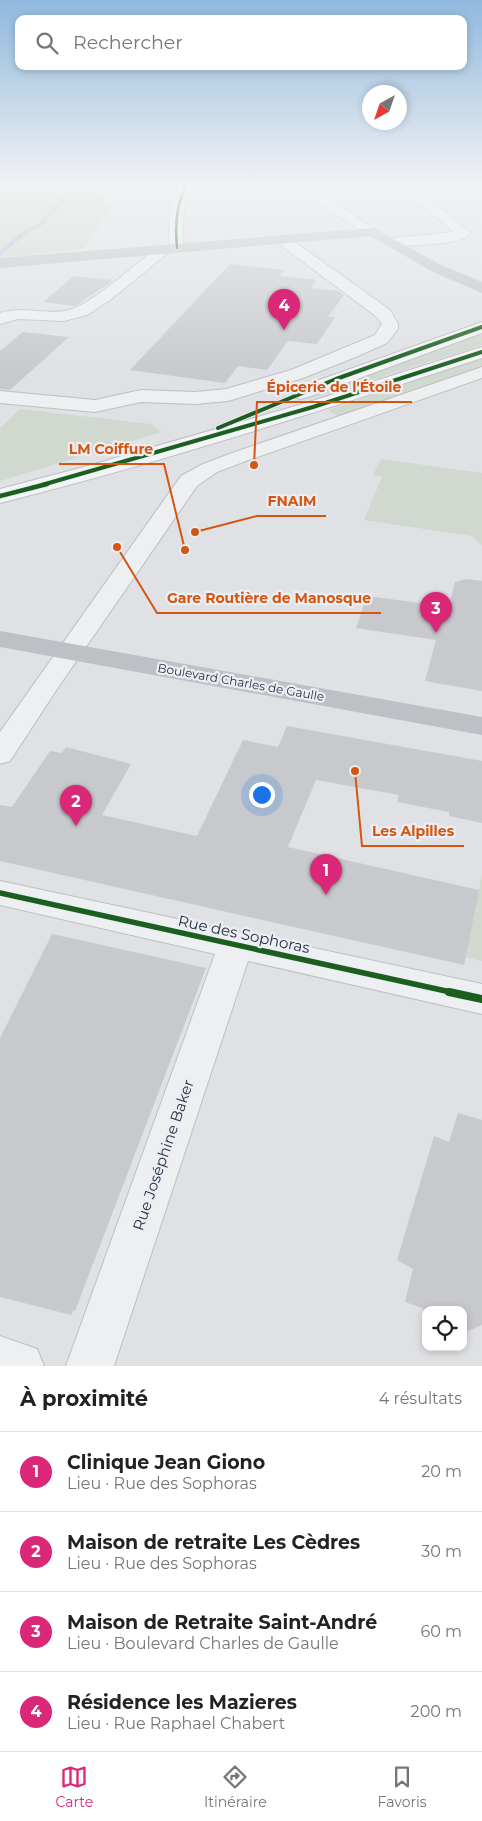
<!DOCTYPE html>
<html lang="fr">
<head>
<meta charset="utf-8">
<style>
	:root { --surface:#fff; --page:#f2f2f2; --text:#222; --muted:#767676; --line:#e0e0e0; --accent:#db2777 }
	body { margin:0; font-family:Montserrat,sans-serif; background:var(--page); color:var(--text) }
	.controls { position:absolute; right:15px; bottom:15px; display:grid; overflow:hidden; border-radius:10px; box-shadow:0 2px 8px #0003 }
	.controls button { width:45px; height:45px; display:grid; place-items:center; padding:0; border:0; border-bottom:1px solid var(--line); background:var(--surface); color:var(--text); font:25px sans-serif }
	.compass { position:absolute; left:362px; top:85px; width:45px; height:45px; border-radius:50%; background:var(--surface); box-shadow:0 2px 8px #0003; rotate:220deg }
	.you { position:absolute; left:261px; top:794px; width:18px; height:18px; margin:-12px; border:4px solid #fff; border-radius:50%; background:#1a73e8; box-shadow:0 0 0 8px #1a73e833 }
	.badge { display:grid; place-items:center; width:32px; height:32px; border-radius:50%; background:var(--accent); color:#fff; font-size:16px; font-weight:700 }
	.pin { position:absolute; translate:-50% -41px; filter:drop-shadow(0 1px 2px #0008) }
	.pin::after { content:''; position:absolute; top:26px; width:18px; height:15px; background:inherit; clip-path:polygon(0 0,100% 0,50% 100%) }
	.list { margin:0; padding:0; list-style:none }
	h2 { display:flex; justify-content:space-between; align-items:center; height:65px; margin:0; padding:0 20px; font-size:21px }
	h2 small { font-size:16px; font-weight:400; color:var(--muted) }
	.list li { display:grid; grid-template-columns:32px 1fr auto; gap:15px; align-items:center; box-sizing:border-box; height:80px; padding:0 20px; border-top:1px solid var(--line) }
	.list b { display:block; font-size:19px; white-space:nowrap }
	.list p { margin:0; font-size:16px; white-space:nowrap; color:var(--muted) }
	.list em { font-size:16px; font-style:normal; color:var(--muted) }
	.icon { flex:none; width:28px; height:28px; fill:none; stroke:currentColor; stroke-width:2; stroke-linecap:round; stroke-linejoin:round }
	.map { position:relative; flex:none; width:482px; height:1366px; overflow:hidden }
	.search { position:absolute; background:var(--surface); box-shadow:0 2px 8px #0003; left:15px; right:15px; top:15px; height:55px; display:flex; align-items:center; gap:12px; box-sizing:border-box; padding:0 18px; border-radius:10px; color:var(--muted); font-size:19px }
	.sheet { height:385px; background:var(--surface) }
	nav { display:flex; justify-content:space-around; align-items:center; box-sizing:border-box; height:70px; border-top:1px solid var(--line); background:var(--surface); font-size:14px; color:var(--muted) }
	nav a { display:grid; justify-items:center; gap:2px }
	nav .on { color:var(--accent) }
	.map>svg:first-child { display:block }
	.green { fill:#d0d8cf }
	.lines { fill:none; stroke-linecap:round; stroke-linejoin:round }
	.stream { fill:#adbed0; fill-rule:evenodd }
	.building { fill:#c7c9cc }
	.street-casing { stroke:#bdbfc2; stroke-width:2 }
	.primary-casing { stroke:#bbbec2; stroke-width:2 }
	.street { fill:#eeeff1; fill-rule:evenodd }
	.secondary { fill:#bdc0c4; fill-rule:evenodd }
	.primary { fill:#f3f4f5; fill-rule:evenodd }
	.cycleway-far4-casing { stroke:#ebeff4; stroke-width:4.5 }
	.cycleway-far3-casing { stroke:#ebeff4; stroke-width:5.5 }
	.cycleway-far2-casing { stroke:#ebeff4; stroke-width:7 }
	.cycleway-far1-casing { stroke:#ebeff4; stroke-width:9 }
	.cycleway-casing { stroke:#ebeff4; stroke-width:11 }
	.cycleway-far4 { stroke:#1b5e20; stroke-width:2.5 }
	.cycleway-far3 { stroke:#1b5e20; stroke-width:4 }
	.cycleway-far2 { stroke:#1b5e20; stroke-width:4.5 }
	.cycleway-far1 { stroke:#1b5e20; stroke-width:5.5 }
	.cycleway { stroke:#1b5e20; stroke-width:8 }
	.labels { text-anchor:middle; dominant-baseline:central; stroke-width:4.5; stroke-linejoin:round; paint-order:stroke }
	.street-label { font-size:12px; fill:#262f3d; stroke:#ebeff4 }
	.near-street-label { font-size:15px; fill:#262f3d; stroke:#ebeff4 }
	.leader { fill:none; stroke:#d55511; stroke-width:2 }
	.callout-dot { fill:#d55511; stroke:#ebeff4; stroke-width:2 }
	.callout-label { font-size:14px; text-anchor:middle; font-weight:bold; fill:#d55511; stroke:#ebeff4; stroke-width:4.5; stroke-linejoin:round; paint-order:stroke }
</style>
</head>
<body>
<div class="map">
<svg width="482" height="1366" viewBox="0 0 482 1366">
	<rect width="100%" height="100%" fill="#dfe1e4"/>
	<!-- green -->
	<path class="green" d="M 0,184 L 91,184 L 87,191 L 99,194 L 112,206 L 83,249 L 0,257 Z
		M 482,333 L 482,345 L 307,400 L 330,388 Z
		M 482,358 L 482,366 L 338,416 L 328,410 Z
		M 20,409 L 151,424 L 162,432 L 0,481 L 0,428 Z
		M 381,459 L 482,473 L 482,545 L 472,536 L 364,520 L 382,477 L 373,475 Z
		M 482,874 L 482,961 L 465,957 Z"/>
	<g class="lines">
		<!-- stream -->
		<path class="stream" d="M 66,184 L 72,184 L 68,197 L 43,225 L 27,233 L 0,256 L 0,251 L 23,231 L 39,223 L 63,196 Z"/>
	</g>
	<!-- building -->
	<path class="building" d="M 230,264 L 284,270 L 279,276 L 316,280 L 311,288 L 338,291 L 344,295 L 328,317 L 335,317 L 317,344 L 288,341 L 267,370 L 238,366 L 225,383 L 130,370 Z
		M 74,276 L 114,280 L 75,306 L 43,302 Z
		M 23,332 L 69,337 L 10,390 L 0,389 L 0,351 Z
		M 466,579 L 482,581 L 482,691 L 425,681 L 436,640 L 356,628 L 367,596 L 449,607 L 455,582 Z
		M 287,726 L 482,761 L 482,823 L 449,816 L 449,812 L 397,802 L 399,795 L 316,780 L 288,847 L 479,890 L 464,965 L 0,861 L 0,805 L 12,807 L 50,751 L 62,753 L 66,747 L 131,764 L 102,815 L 197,836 L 243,740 L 278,747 Z
		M 52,934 L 206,968 L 75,1311 L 73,1311 L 71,1315 L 0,1297 L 0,1038 Z
		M 458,1113 L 482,1120 L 482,1325 L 463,1333 L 463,1310 L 426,1310 L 426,1313 L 422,1308 L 405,1302 L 413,1269 L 397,1260 L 434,1136 L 449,1142 Z"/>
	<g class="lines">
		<defs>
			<path id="street" d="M 180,184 L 193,184 C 182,205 182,225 184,248 L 182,251 L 172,251 L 170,248 C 168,225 169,205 180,184 Z
				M 288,184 L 304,184 L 380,232 L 378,235 L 368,235 Z
				M 397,184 L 411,184 L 471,233 C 461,246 410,245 392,246 L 387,245 L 385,242 L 387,239 L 392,238 L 454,232 Z
				M 283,236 L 288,237 L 390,310 L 398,324 L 398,329 L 387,343 L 358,356 L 303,378 L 228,401 L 195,404 L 141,402 L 95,412 L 0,403 L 0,391 L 95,400 L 141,390 L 195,392 L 226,389 L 291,370 L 375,335 L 382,324 L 377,317 L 278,243 L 276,240 L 278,237 Z
				M 163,246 L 168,247 L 170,250 L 168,253 L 110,300 L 87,315 L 64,321 L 18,319 L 0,324 L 0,313 C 24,305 47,316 69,310 C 91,305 138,262 158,247 Z
				M 482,367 L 482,378 L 246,461 L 217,472 L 197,486 L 57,689 L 10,761 L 0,764 L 0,732 L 181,476 L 203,464 L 232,453 Z
				M 0,881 L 482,984 L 482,1014 L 248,961 L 114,1366 L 66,1366 L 215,954 L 0,905 Z
				M 0,1336 L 37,1349 L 44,1366 L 0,1366 Z"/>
			<path id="primary" d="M 482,322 L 482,333 L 308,397 L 301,399 L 294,397 L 292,393 L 294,389 Z
				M 482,347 L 482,358 C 323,410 163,462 0,503 L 0,489 L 84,467 L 306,403 Z"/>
		</defs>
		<!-- street casing -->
		<use href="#street" class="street-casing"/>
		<!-- primary casing -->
		<use href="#primary" class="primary-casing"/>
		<!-- street -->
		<use href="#street" class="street"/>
		<!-- secondary -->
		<path class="secondary" d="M 373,228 L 441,265 L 482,282 L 482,293 L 431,271 L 371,236 L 0,268 L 0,258 Z
			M 0,631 L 482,717 L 482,735 L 0,647 Z"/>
		<!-- primary -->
		<use href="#primary" class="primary"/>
		<defs>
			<path id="cycleway-far4" d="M 177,248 C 175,225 176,205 187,184"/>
			<path id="cycleway-far3" d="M 218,428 L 336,379 L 482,327
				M 42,485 L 313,407 L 482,352"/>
			<path id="cycleway-far2" d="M 0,496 L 47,484"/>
			<path id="cycleway-far1" d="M 0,893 L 455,993"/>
			<path id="cycleway" d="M 449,992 L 482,999"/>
		</defs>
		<!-- cycleway-far4 casing -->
		<use href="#cycleway-far4" class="cycleway-far4-casing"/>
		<!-- cycleway-far3 casing -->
		<use href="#cycleway-far3" class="cycleway-far3-casing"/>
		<!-- cycleway-far2 casing -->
		<use href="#cycleway-far2" class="cycleway-far2-casing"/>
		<!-- cycleway-far1 casing -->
		<use href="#cycleway-far1" class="cycleway-far1-casing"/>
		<!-- cycleway casing -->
		<use href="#cycleway" class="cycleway-casing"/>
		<!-- cycleway-far4 -->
		<use href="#cycleway-far4" class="cycleway-far4"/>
		<!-- cycleway-far3 -->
		<use href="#cycleway-far3" class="cycleway-far3"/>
		<!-- cycleway-far2 -->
		<use href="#cycleway-far2" class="cycleway-far2"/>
		<!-- cycleway-far1 -->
		<use href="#cycleway-far1" class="cycleway-far1"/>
		<!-- cycleway -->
		<use href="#cycleway" class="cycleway"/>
	</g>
	<!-- sky -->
	<linearGradient id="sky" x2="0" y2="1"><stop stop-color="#90b8de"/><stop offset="0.49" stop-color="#f1f2f3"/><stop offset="1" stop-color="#f1f2f3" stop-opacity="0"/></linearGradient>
	<rect width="482" height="376" fill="url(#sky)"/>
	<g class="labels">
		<!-- street labels -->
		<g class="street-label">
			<text transform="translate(241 682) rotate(10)">Boulevard Charles de Gaulle</text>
		</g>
		<!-- near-street labels -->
		<g class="near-street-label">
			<text transform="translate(244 934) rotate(12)">Rue des Sophoras</text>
			<text transform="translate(163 1155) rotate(-71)">Rue Joséphine Baker</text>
		</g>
	</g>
	<!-- callouts -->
	<path class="leader" d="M254 465L257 402H412M185 550L164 464H59M195 532L257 516H326M117 547L157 613H381M355 771L362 846H464"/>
	<g class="callout-dot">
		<circle cx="254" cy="465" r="5"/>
		<circle cx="185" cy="550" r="5"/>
		<circle cx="195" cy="532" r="5"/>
		<circle cx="117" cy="547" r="5"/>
		<circle cx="355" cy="771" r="5"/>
	</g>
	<g class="callout-label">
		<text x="334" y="392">Épicerie de l'Étoile</text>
		<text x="111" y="454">LM Coiffure</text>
		<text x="292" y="506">FNAIM</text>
		<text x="269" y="603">Gare Routière de Manosque</text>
		<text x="413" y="836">Les Alpilles</text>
	</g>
</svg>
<div class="controls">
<button><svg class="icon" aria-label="locate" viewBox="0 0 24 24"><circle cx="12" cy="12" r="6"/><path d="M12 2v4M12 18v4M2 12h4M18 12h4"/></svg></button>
</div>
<svg class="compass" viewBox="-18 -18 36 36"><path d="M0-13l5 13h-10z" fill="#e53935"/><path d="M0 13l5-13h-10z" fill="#767676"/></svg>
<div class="you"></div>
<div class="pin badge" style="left:326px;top:895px">1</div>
<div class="pin badge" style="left:76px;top:826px">2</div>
<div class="pin badge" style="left:436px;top:633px">3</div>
<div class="pin badge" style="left:284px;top:330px">4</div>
<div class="search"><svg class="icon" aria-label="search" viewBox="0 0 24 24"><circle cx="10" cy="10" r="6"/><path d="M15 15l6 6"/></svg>Rechercher</div>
</div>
<section class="sheet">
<h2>À proximité<small>4 résultats</small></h2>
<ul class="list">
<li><span class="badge">1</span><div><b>Clinique Jean Giono</b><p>Lieu · Rue des Sophoras</p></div><em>20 m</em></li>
<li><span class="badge">2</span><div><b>Maison de retraite Les Cèdres</b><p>Lieu · Rue des Sophoras</p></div><em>30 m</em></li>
<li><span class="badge">3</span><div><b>Maison de Retraite Saint-André</b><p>Lieu · Boulevard Charles de Gaulle</p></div><em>60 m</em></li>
<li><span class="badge">4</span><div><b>Résidence les Mazieres</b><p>Lieu · Rue Raphael Chabert</p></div><em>200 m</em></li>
</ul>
</section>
<nav>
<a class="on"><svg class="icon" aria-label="map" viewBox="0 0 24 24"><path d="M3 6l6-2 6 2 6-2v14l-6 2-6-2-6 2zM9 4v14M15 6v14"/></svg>Carte</a>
<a><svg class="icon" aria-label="directions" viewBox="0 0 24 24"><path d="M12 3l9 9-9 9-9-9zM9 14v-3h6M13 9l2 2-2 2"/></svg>Itinéraire</a>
<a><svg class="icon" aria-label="saved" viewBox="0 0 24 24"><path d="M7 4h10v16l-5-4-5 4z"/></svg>Favoris</a>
</nav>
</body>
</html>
